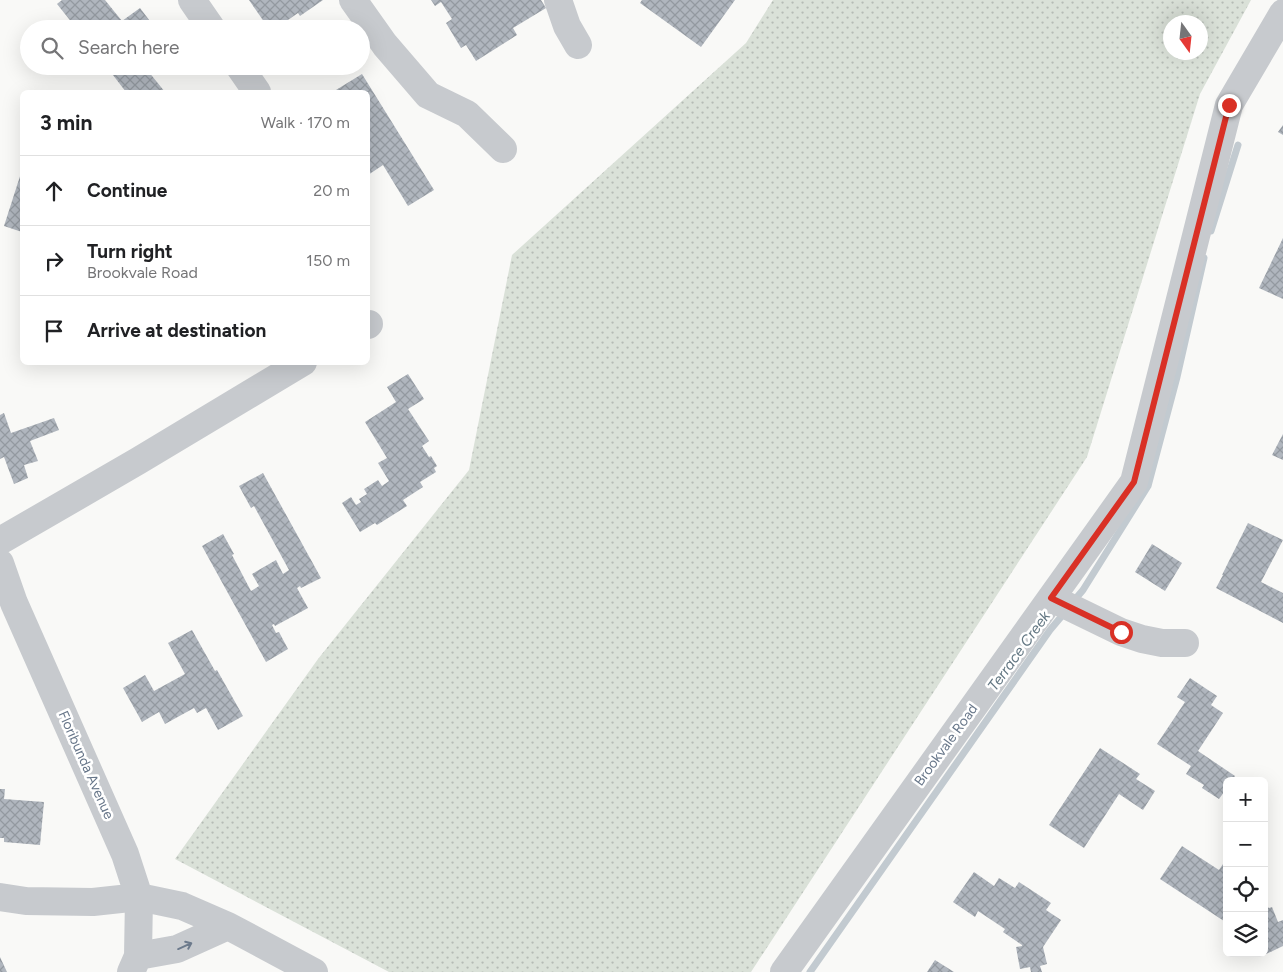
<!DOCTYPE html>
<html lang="en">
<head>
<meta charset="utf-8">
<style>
	:root { --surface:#fff; --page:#f6f6f6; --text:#202124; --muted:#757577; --line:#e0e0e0 }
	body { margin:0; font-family:Figtree,sans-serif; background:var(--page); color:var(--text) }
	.controls { position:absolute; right:15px; bottom:15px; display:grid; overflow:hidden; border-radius:8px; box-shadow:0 5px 20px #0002 }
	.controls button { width:45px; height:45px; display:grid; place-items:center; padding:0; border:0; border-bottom:1px solid var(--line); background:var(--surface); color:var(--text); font:25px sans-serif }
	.compass { position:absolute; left:1163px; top:15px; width:45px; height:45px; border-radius:50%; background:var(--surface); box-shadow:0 5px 20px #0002; rotate:165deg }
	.stop { position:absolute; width:15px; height:15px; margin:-11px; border:4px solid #d93025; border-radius:50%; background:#fff }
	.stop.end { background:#d93025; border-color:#fff; box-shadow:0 1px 5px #0008 }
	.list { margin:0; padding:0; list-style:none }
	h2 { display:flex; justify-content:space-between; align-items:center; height:65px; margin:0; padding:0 20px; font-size:21px }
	h2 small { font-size:16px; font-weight:400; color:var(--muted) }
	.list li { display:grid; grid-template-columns:32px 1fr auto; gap:15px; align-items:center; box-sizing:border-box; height:70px; padding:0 20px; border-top:1px solid var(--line) }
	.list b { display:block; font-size:19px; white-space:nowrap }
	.list p { margin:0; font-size:16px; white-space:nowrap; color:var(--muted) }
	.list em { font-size:16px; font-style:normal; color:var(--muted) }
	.icon { flex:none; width:28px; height:28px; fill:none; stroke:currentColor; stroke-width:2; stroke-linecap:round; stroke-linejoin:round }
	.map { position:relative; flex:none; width:1283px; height:972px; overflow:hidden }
	.search { position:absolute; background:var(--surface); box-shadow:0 5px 20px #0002; left:20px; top:20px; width:350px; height:55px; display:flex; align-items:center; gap:12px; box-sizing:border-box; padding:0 18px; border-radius:28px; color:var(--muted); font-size:19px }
	.panel { position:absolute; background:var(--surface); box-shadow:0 5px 20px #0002; left:20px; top:90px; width:350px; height:275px; border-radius:8px }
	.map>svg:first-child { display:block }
	.grass { fill:url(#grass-dots); fill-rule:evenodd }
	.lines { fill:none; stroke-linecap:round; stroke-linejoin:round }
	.stream { stroke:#c2cad0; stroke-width:7 }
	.building { fill:url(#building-cross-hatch) }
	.minor { stroke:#c7cace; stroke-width:28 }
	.oneway { stroke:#6c7a8c }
	.route { stroke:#d93025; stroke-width:6 }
	.labels { text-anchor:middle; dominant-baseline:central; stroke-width:5; stroke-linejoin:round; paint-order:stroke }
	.street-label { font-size:14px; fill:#677689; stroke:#fff }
	.water-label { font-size:15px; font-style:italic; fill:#637783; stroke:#fff }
</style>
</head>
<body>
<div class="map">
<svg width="1283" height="972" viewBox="0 0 1283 972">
	<defs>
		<pattern id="grass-dots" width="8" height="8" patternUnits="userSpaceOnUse" patternTransform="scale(1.25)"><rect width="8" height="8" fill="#dae1d8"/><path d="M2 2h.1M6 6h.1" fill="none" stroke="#b5bbb5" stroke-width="1.8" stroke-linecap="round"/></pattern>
		<pattern id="building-cross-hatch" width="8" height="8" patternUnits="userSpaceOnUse" patternTransform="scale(1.25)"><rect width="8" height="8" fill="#b0b6be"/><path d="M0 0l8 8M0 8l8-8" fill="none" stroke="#9399a0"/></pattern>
	</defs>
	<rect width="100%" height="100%" fill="#f9f9f7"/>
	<!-- grass -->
	<path class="grass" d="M 773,0 L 1251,0 L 1200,94 L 1087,457 L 751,972 L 389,972 L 175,859 L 318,659 L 469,470 L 512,255 L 746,43 ZM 1170,22 L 1200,22 L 1200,52 L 1170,52 Z"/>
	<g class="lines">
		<!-- stream -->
		<path class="stream" d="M 1211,231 L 1238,145
			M 1072,603 L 1083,590 L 1148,486 L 1177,377 L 1204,258
			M 810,972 L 1050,630 L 1066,611"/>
	</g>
	<!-- building -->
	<path class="building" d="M 62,0 L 105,0 L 122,21 L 140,8 L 156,29 L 77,29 L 57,4 Z
		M 249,0 L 323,0 L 300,16 L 298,13 L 275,29 L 269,29 Z
		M 431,0 L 541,0 L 546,8 L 513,28 L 517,35 L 476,61 L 466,45 L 461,48 L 446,23 L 452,19 L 441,2 L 435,6 Z
		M 642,0 L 735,0 L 701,47 L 640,3 Z
		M 106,66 L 144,66 L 165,92 L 126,92 Z
		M 362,74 L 434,190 L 408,206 L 383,165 L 368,175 L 368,92 L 337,92 L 336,90 Z
		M 1283,125 L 1283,135 L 1278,132 Z
		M 22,170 L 22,232 L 4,226 Z
		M 1283,238 L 1283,299 L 1259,288 Z
		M 408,374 L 424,399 L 408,409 L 429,441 L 422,446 L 429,457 L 431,456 L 437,466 L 434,468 L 436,472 L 420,482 L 423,487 L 403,500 L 407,506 L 377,525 L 375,523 L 360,532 L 342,503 L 351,497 L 356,505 L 361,502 L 359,499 L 367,494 L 364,489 L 378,480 L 382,486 L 389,481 L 378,463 L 387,458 L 365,422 L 396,402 L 387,387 Z
		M 4,413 L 11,433 L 54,418 L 59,430 L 30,441 L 38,461 L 24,465 L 28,478 L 14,484 L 4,457 L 0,459 L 0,415 Z
		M 1283,434 L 1283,460 L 1272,455 Z
		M 263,473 L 321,578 L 301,588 L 300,586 L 297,588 L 308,608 L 275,626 L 274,624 L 272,625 L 276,633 L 279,632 L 288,649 L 266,662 L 202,546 L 223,534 L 234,554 L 232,555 L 251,591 L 259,586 L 252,574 L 276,560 L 283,574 L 289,570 L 254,506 L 251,508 L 239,486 Z
		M 1248,523 L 1283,540 L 1261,582 L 1283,593 L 1283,623 L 1216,588 L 1223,575 L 1222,575 Z
		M 1152,544 L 1182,563 L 1165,591 L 1135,572 Z
		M 192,630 L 215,671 L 217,670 L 243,716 L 218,730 L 206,708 L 197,713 L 194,708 L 165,724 L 159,712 L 142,722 L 123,688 L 145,675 L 154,691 L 185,674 L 168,643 Z
		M 1190,678 L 1217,696 L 1211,705 L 1223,713 L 1198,751 L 1235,776 L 1232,781 L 1227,781 L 1227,788 L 1219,799 L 1202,788 L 1204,785 L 1186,774 L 1191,766 L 1157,744 L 1185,702 L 1177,697 Z
		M 1100,748 L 1140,774 L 1136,779 L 1155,791 L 1143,810 L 1119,794 L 1084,848 L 1049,825 Z
		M 0,789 L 5,789 L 4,799 L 44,802 L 40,845 L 4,842 L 4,838 L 0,838 Z
		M 1182,846 L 1219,870 L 1227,858 L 1227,923 L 1160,879 Z
		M 974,872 L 994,886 L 999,878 L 1015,888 L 1019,882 L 1051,903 L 1046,910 L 1061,920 L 1043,947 L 1047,964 L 1040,966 L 1042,972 L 1031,972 L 1030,967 L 1020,969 L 1016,947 L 1022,946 L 1022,945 L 1003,932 L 1005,929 L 978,911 L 975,917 L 953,902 Z
		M 1264,904 L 1269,908 L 1272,907 L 1278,922 L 1283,920 L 1283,946 L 1264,955 Z
		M 0,957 L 7,972 L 0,972 Z
		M 935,960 L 954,972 L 927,972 Z"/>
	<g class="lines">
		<!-- minor -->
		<path class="minor" d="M 192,0 L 212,29
			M 353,0 L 385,45 L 428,95 L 467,114 L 503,149
			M 558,0 L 567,26 L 578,45
			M 239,66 L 257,92
			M 368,325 L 369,324
			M 0,541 L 138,461 L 303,362
			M 0,563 L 14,603 L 125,854 L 139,897 L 138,956 L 131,972
			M 1051,598 L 1121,632 L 1142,639 L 1162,643 L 1185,643
			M 0,897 L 26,901 L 93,902 L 139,897 L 182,906 L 228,926 L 314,972
			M 138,956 L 177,949 L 228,926
			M 784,972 L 1134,482 L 1229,105 L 1283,13"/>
	</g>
	<!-- one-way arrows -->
	<defs><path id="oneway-shaft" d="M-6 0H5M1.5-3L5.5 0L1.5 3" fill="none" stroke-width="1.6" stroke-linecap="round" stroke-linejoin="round" transform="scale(1.25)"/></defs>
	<use class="oneway" href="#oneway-shaft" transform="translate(185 946) rotate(-24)"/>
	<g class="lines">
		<!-- route -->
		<path class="route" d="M 1121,632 L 1051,598 L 1134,482 L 1229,105"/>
	</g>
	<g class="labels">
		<!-- street labels -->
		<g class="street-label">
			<text transform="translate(946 745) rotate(-54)">Brookvale Road</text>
			<text transform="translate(86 765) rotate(66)">Floribunda Avenue</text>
		</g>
		<!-- water labels -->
		<g class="water-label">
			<text transform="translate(1019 651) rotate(-54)">Terrace Creek</text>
		</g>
	</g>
</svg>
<div class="controls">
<button>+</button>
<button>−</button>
<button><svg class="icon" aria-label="locate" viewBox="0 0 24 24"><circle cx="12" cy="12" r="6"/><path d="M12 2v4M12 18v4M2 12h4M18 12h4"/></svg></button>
<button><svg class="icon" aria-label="layers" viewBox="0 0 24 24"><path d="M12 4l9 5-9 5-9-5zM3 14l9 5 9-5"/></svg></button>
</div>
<svg class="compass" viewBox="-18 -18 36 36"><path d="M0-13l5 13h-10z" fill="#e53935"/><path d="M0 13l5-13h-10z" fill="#757577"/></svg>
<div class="stop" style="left:1121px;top:632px"></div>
<div class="stop end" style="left:1229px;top:105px"></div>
<div class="search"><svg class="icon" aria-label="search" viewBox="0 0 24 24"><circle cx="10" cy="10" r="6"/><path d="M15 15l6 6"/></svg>Search here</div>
<section class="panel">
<h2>3 min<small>Walk · 170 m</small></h2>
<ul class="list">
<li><svg class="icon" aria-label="ahead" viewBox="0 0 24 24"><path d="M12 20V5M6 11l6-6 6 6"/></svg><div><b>Continue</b></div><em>20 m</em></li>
<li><svg class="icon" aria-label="right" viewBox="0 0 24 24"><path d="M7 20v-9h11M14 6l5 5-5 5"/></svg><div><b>Turn right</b><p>Brookvale Road</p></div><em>150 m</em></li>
<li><svg class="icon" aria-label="arrive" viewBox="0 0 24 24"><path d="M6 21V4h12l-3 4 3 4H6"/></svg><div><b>Arrive at destination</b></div></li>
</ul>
</section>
</div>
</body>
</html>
